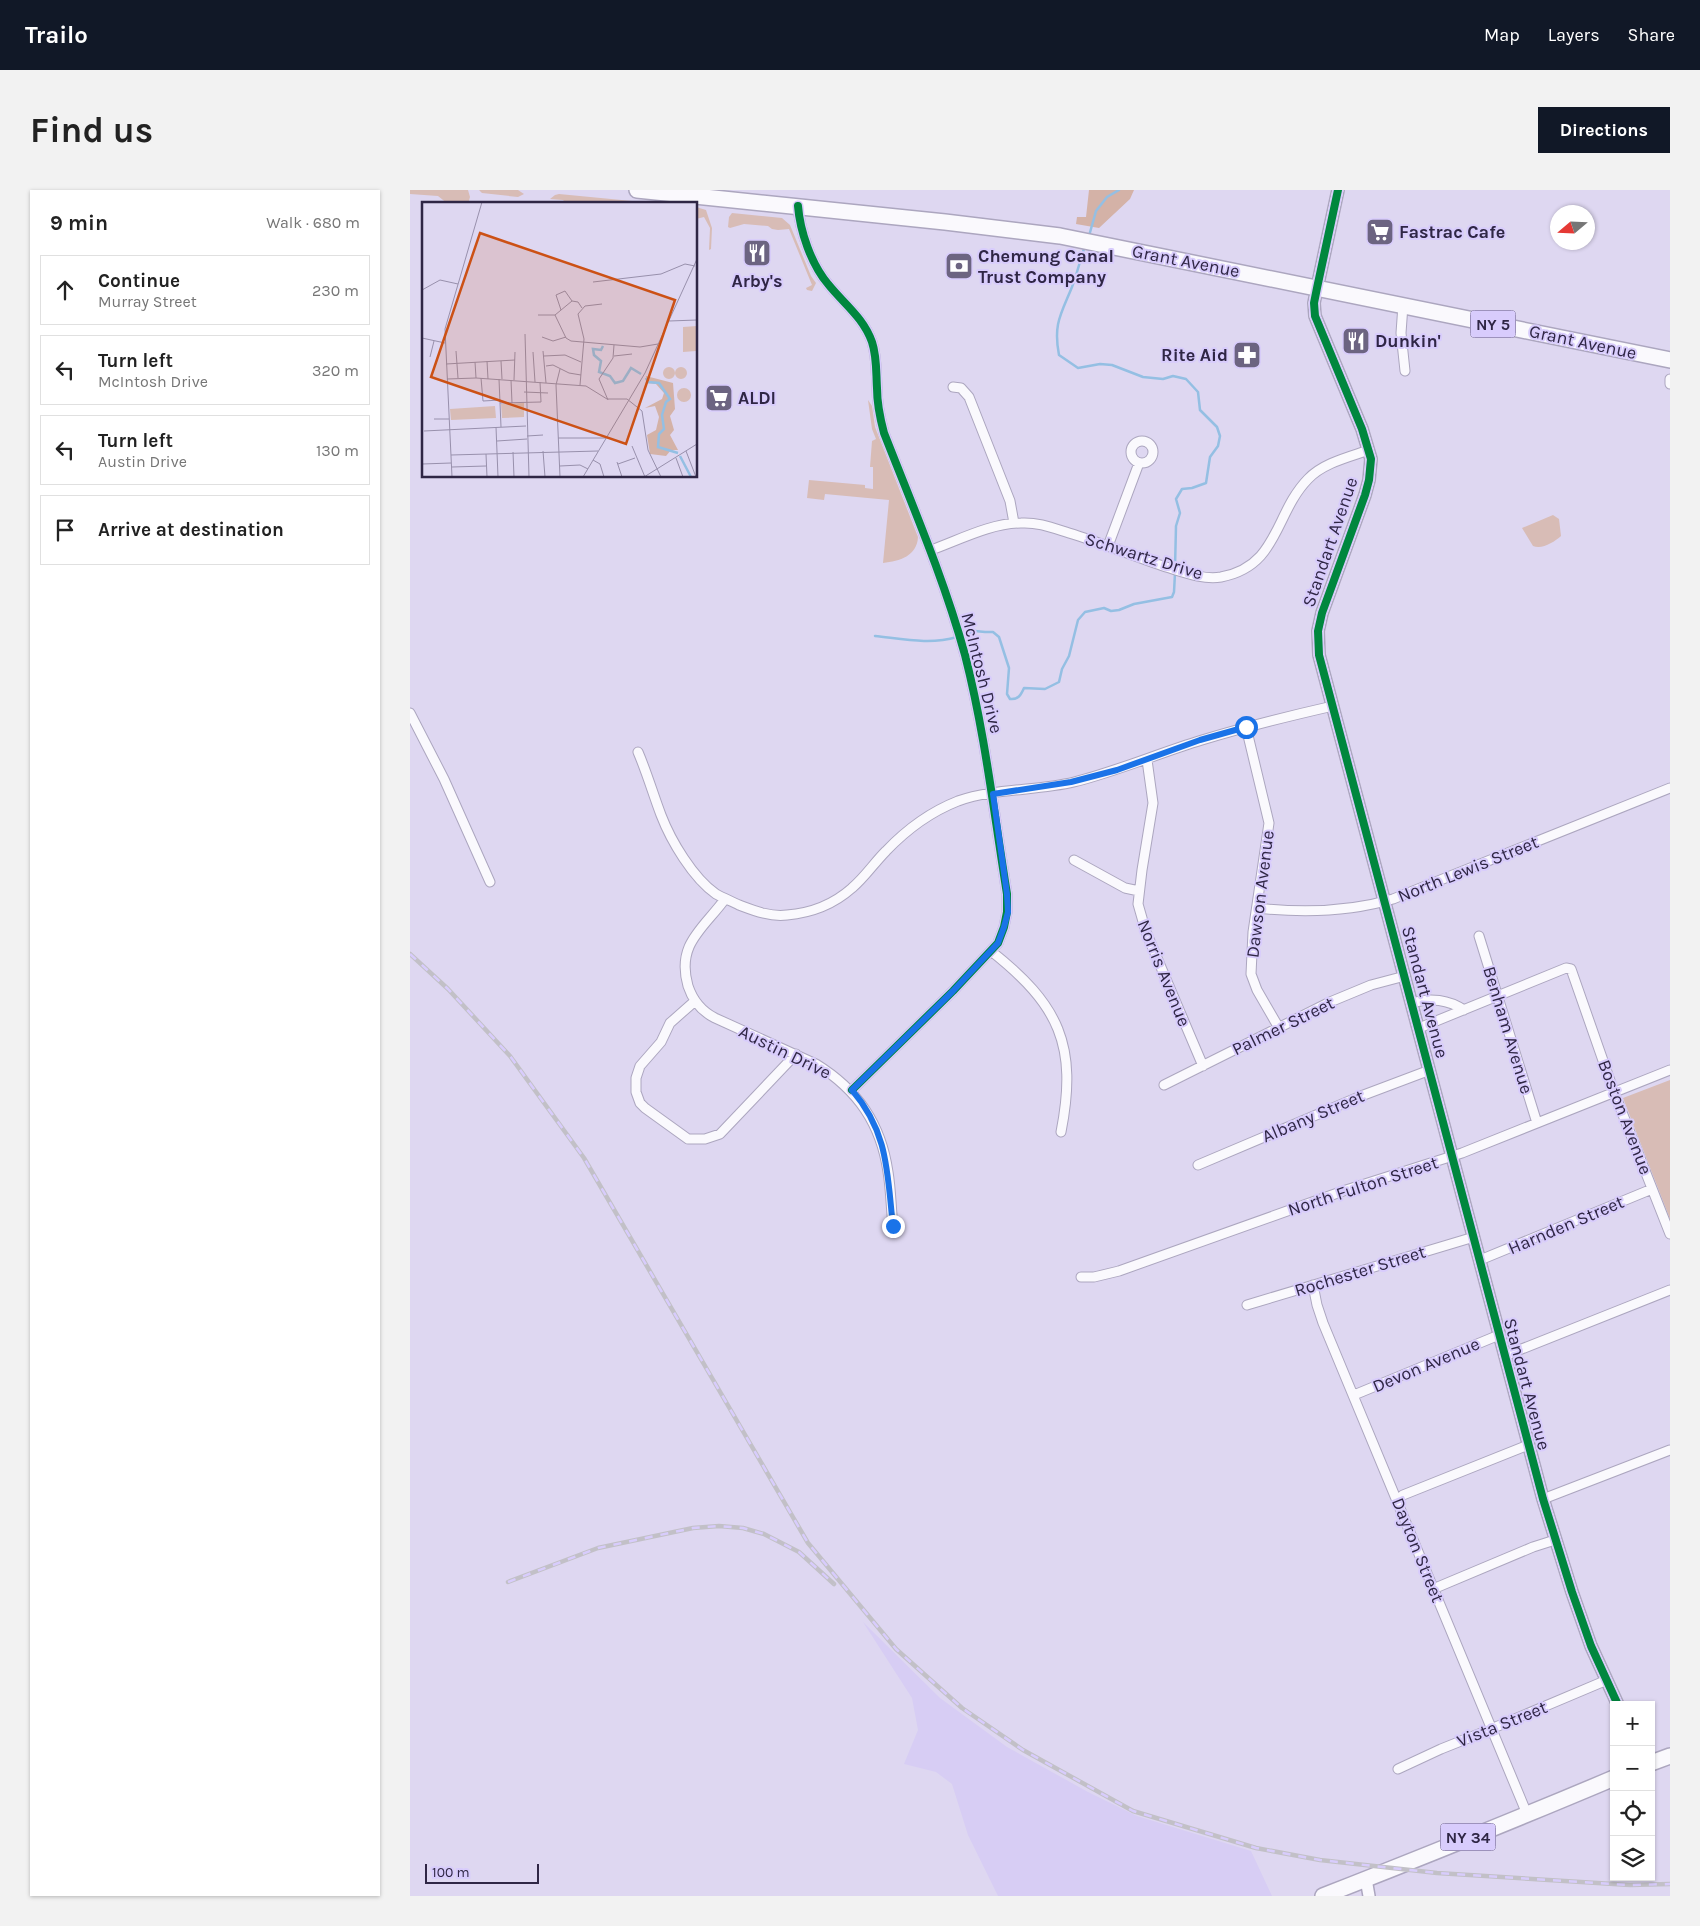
<!DOCTYPE html>
<html lang="en">
<head>
<meta charset="utf-8">
<style>
	:root { --surface:#fff; --page:#f2f2f2; --text:#222; --muted:#767676; --line:#e0e0e0; --accent:#111827 }
	body { margin:0; font-family:Karla,sans-serif; background:var(--page); color:var(--text) }
	.controls { position:absolute; right:15px; bottom:15px; display:grid; overflow:hidden; border-radius:0px; box-shadow:0 1px 4px #0004 }
	.controls button { width:45px; height:45px; display:grid; place-items:center; padding:0; border:0; border-bottom:1px solid var(--line); background:var(--surface); color:var(--text); font:25px sans-serif }
	.compass { position:absolute; left:1140px; top:15px; width:45px; height:45px; border-radius:50%; background:var(--surface); box-shadow:0 1px 4px #0004; rotate:251deg }
	.scale { position:absolute; left:15px; bottom:12px; width:114px; box-sizing:border-box; padding-left:5px; border:2px solid #2f2645; border-top:0; font-size:14px; line-height:18px; white-space:nowrap; color:#2f2645; -webkit-text-stroke:4px #d8ccfc; paint-order:stroke }
	.stop { position:absolute; width:15px; height:15px; margin:-11px; border:4px solid #1a73e8; border-radius:50%; background:#fff }
	.stop.end { background:#1a73e8; border-color:#fff; box-shadow:0 1px 5px #0008 }
	.list { margin:0; padding:0; list-style:none }
	h2 { display:flex; justify-content:space-between; align-items:center; height:65px; margin:0; padding:0 20px; font-size:21px }
	h2 small { font-size:16px; font-weight:400; color:var(--muted) }
	.list li { display:grid; grid-template-columns:32px 1fr auto; gap:15px; align-items:center; box-sizing:border-box; height:70px; margin:0 10px 10px; padding:0 10px; border:1px solid var(--line); border-radius:0px }
	.list b { display:block; font-size:19px; white-space:nowrap }
	.list p { margin:0; font-size:16px; white-space:nowrap; color:var(--muted) }
	.list em { font-size:16px; font-style:normal; color:var(--muted) }
	.icon { flex:none; width:28px; height:28px; fill:none; stroke:currentColor; stroke-width:2; stroke-linecap:round; stroke-linejoin:round }
	.map { position:relative; flex:none; width:1260px; height:1706px; overflow:hidden; border-radius:0px }
	header { display:flex; align-items:center; gap:30px; box-sizing:border-box; height:70px; padding:0 25px; background:var(--accent); color:#fff }
	header strong { font-size:24px }
	nav { display:flex; gap:28px; margin-inline-start:auto; font-size:18px }
	.intro { display:flex; align-items:center; justify-content:space-between; box-sizing:border-box; height:120px; padding:0 30px }
	h1 { margin:0; font-size:35px }
	.button { padding:12px 22px; border-radius:0px; background:var(--accent); color:#fff; font-size:18px; font-weight:700 }
	main { display:flex; gap:30px; padding:0 30px }
	aside { flex:1; background:var(--surface); border-radius:0px; box-shadow:0 1px 4px #0004 }
	.map>svg:first-child { display:block }
	.built { fill:#d7cdf4 }
	.green { fill:#d8bcb6 }
	.forest { fill:#d4b2a7 }
	.lines { fill:none; stroke-linecap:round; stroke-linejoin:round }
	.stream { stroke:#94bfe3; stroke-width:2.5 }
	.minor-casing { stroke:#aca6bf; stroke-width:11 }
	.tertiary-casing { stroke:#aca6bf; stroke-width:14 }
	.primary-casing { stroke:#aca6bf; stroke-width:18 }
	.trunk-casing { stroke:#aca6bf; stroke-width:18 }
	.minor { stroke:#faf9fd; stroke-width:9 }
	.tertiary { stroke:#faf9fd; stroke-width:11 }
	.primary { stroke:#faf9fd; stroke-width:15 }
	.trunk { stroke:#faf9fd; stroke-width:15 }
	.rail-casing { stroke:#c2c0c7; stroke-width:4.5 }
	.rail { stroke:#d8ccfc; stroke-width:2.5; stroke-dasharray:8; stroke-linecap:butt }
	.cycleway-casing { stroke:#d8ccfc; stroke-width:11 }
	.cycleway { stroke:#00873e; stroke-width:8 }
	.route { stroke:#1a73e8; stroke-width:6 }
	.labels { text-anchor:middle; dominant-baseline:central; stroke-width:4; stroke-linejoin:round; paint-order:stroke }
	.shield { fill:#d8ccfc; stroke:#62587c; stroke-width:1 }
	.shield-label { font-size:16px; font-weight:bold; fill:#2f2645 }
	.poi-label { font-size:18px; font-weight:bold; fill:#2f2645; stroke:#d8ccfc; text-anchor:start }
	.street-label { font-size:18px; fill:#2f2645; stroke:#d8ccfc }
	.inset-river { fill:none; stroke:#94bfe3; stroke-width:2.5 }
	.inset-road { fill:none; stroke:#9890ac; stroke-width:1 }
	.view { fill:#cc5115; fill-opacity:0.15; stroke:#cc5115; stroke-width:2.5 }
	.inset-edge { fill:none; stroke:#2f2645; stroke-width:2.5 }
</style>
</head>
<body>
<header>
<strong>Trailo</strong>
<nav><a>Map</a><a>Layers</a><a>Share</a></nav>
</header>
<div class="intro"><h1>Find us</h1><a class="button">Directions</a></div>
<main>
<aside>
<h2>9 min<small>Walk · 680 m</small></h2>
<ul class="list">
<li><svg class="icon" aria-label="ahead" viewBox="0 0 24 24"><path d="M12 20V5M6 11l6-6 6 6"/></svg><div><b>Continue</b><p>Murray Street</p></div><em>230 m</em></li>
<li><svg class="icon" aria-label="left" viewBox="0 0 24 24"><path d="M17 20v-9H6M10 6l-5 5 5 5"/></svg><div><b>Turn left</b><p>McIntosh Drive</p></div><em>320 m</em></li>
<li><svg class="icon" aria-label="left" viewBox="0 0 24 24"><path d="M17 20v-9H6M10 6l-5 5 5 5"/></svg><div><b>Turn left</b><p>Austin Drive</p></div><em>130 m</em></li>
<li><svg class="icon" aria-label="arrive" viewBox="0 0 24 24"><path d="M6 21V4h12l-3 4 3 4H6"/></svg><div><b>Arrive at destination</b></div></li>
</ul>
</aside>
<div class="map">
<svg width="1260" height="1706" viewBox="0 0 1260 1706">
	<rect width="100%" height="100%" fill="#ded7f1"/>
	<!-- built -->
	<path class="built" d="M 453,1432 L 530,1508 L 597,1557 L 678,1602 L 727,1626 L 841,1661 L 862,1706 L 588,1706 L 558,1645 L 542,1594 L 526,1582 L 494,1574 L 508,1540 L 502,1508 Z"/>
	<!-- green -->
	<path class="green" d="M 0,0 L 58,0 L 60,7 L 58,14 L 38,14 L 28,6 L 0,4 Z
		M 69,0 L 108,0 L 114,4 L 108,7 L 72,3 Z
		M 149,4 L 253,14 L 157,14 L 153,10 L 140,9 L 145,5 Z
		M 286,17 L 296,20 L 302,38 L 301,59 L 299,60 L 300,38 L 294,27 L 286,29 Z
		M 322,23 L 372,28 L 380,35 L 401,86 L 406,93 L 402,101 L 397,100 L 396,98 L 402,95 L 379,39 L 368,40 L 362,39 L 358,36 L 334,34 L 320,38 L 318,37 L 319,27 Z
		M 458,210 L 462,216 L 465,237 L 508,347 C 507,366 490,371 473,373 L 479,310 L 415,304 L 414,310 L 397,308 L 399,290 L 455,295 L 455,298 L 463,299 L 463,277 L 460,277 L 462,251 L 466,249 L 462,239 Z
		M 1143,325 L 1149,329 L 1151,346 C 1144,352 1132,360 1123,356 L 1112,338 Z
		M 1260,890 L 1260,1029 L 1213,908 Z"/>
	<!-- forest -->
	<path class="forest" d="M 679,0 L 724,0 L 720,9 L 689,38 L 666,34 L 667,27 L 676,27 Z"/>
	<g class="lines">
		<!-- stream -->
		<path class="stream" d="M 679,46 L 686,21 L 697,7 L 709,0
			M 675,56 C 670,70 667,84 662,97 C 651,124 643,134 649,165 L 668,178 L 690,174 L 702,175 L 733,187 L 753,189 L 763,186 L 776,189 L 788,202 L 790,220 L 807,237 L 810,246 L 808,256 L 800,267 L 796,293 L 782,298 L 772,299 L 766,309 L 770,323 L 766,336 L 765,378
			M 553,445 L 565,441 L 575,442 L 583,442 L 589,447 L 599,478 L 597,504 L 600,509 C 608,510 611,505 614,498 L 635,499 L 649,492 L 652,479 L 659,466 L 668,430 L 675,422 L 694,418 L 701,421 L 709,420 L 724,414 L 762,407 L 764,402 L 765,383
			M 465,446 C 493,449 520,455 547,447"/>
		<defs>
			<path id="minor" d="M 388,16 C 390,41 401,74 418,94 C 434,114 453,127 462,152 C 467,167 466,182 467,198 C 467,213 470,228 474,243 C 503,317 534,389 555,465 C 575,543 584,624 597,704 L 597,722 L 594,737 L 588,753 L 543,801 L 442,900
				M 993,115 L 991,143 L 995,181
				M 1260,189 L 1260,194
				M 543,197 L 551,198 L 559,207 L 600,311 L 604,333
				M721 262a11 11 0 1 1 22 0a11 11 0 1 1-22 0Z
				M 698,356 L 729,273
				M 521,360 C 549,350 581,333 611,333 C 628,332 643,338 659,343 C 692,353 723,366 756,377 C 773,382 793,390 811,387 C 869,376 864,324 898,289 C 913,273 939,267 959,260
				M 0,523 L 34,589 L 80,692
				M 836,537 L 859,633 L 843,742 L 841,784 L 847,800 L 869,838
				M 228,562 C 237,583 243,604 251,625 C 261,651 283,688 306,704 C 313,708 321,711 329,715 C 345,721 360,727 377,725 C 401,723 424,714 442,698 C 455,687 464,673 476,661 C 497,639 520,622 548,611 C 584,598 627,601 664,592 C 708,581 749,563 792,550 C 835,537 879,526 923,516
				M 737,570 L 743,613 L 732,680 L 728,714 L 736,742 L 793,876
				M 664,670 L 715,698 L 729,701
				M 315,709 C 293,739 266,754 278,796 C 283,811 291,821 305,828 L 406,874 C 448,900 471,934 478,982 C 481,1000 481,1018 483,1036
				M 847,718 C 893,723 939,722 983,709 L 1260,598
				M 1069,746 L 1127,933
				M 581,761 C 649,815 668,855 651,942
				M 285,811 L 260,833 L 251,852 L 230,876 L 226,888 L 226,902 L 230,913 L 235,918 L 278,949 L 295,949 L 310,944 L 386,864
				M 1002,813 C 1020,807 1039,810 1054,820
				M 1009,838 L 1156,778 L 1161,779 L 1204,902 L 1260,1044
				M 754,895 L 920,812 L 961,795 L 995,786
				M 788,975 L 951,906 L 1020,880
				M 1070,1070 L 1242,999
				M 671,1087 L 684,1087 L 709,1081 L 936,1000 L 1052,963 L 1260,880
				M 903,1095 L 907,1115 L 913,1133 L 1117,1624
				M 837,1115 L 1064,1047
				M 1094,1166 L 1260,1100
				M 944,1205 L 1089,1145
				M 1133,1309 L 1260,1260
				M 987,1310 L 993,1305 L 1118,1255
				M 1023,1399 L 1123,1357 L 1145,1350
				M 988,1579 L 1031,1559 L 1081,1539 L 1197,1490"/>
			<path id="tertiary" d="M 928,0 L 907,98 L 904,113 L 905,126 L 952,239 L 961,269 L 959,290 L 955,305 L 912,423 L 908,441 L 909,465 L 1133,1309 L 1162,1402 L 1181,1456 L 1208,1515
				M 956,1689 L 959,1706"/>
			<path id="primary" d="M 1241,1573 L 1260,1566
				M 913,1706 C 1010,1668 1107,1629 1204,1588"/>
			<path id="trunk" d="M 227,0 L 535,32 L 650,46 L 1260,170"/>
		</defs>
		<!-- minor casing -->
		<use href="#minor" class="minor-casing"/>
		<!-- tertiary casing -->
		<use href="#tertiary" class="tertiary-casing"/>
		<!-- primary casing -->
		<use href="#primary" class="primary-casing"/>
		<!-- trunk casing -->
		<use href="#trunk" class="trunk-casing"/>
		<!-- minor -->
		<use href="#minor" class="minor"/>
		<!-- tertiary -->
		<use href="#tertiary" class="tertiary"/>
		<!-- primary -->
		<use href="#primary" class="primary"/>
		<!-- trunk -->
		<use href="#trunk" class="trunk"/>
		<defs>
			<path id="rail" d="M 0,764 L 38,799 L 100,866 L 174,968 L 398,1353 L 486,1459 L 552,1518 L 613,1560 L 723,1621 L 846,1658 L 910,1670 L 1027,1683 L 1220,1695 L 1260,1694
				M 98,1392 L 188,1358 L 283,1338 L 309,1336 L 333,1338 L 354,1344 L 389,1362 L 424,1394"/>
		</defs>
		<!-- rail casing -->
		<use href="#rail" class="rail-casing"/>
		<!-- rail -->
		<use href="#rail" class="rail"/>
		<defs>
			<path id="cycleway" d="M 928,0 L 907,98 L 904,113 L 905,126 L 952,239 L 961,269 L 959,290 L 955,305 L 912,423 L 908,441 L 909,465 L 1133,1309 L 1162,1402 L 1181,1456 L 1208,1515
				M 388,16 C 390,41 401,74 418,94 C 434,114 453,127 462,152 C 467,167 466,182 467,198 C 467,213 470,228 474,243 C 503,317 534,389 555,465 C 575,543 584,624 597,704 L 597,722 L 594,737 L 588,753 L 543,801 L 442,900"/>
		</defs>
		<!-- cycleway casing -->
		<use href="#cycleway" class="cycleway-casing"/>
		<!-- cycleway -->
		<use href="#cycleway" class="cycleway"/>
	</g>
	<g class="lines">
		<!-- route -->
		<path class="route" d="M 483,1036 C 477,984 479,943 442,900 L 543,801 L 588,753 L 594,737 L 598,722 L 597,704 L 583,604 L 661,592 L 707,580 L 790,550 L 836,537"/>
	</g>
	<!-- icons -->
	<defs>
		<symbol id="supermarket-square" viewBox="-11 -11 22 22"><rect x="-9" y="-9" width="18" height="18" rx="4" fill="#6c6481" stroke="#d8ccfc"/><path d="M-6-5.5h2.5l.6 2H6L4.5 2H-2.5L-4.4-4H-6ZM-1.5 3.2a1.3 1.3 0 1 0 .1 0ZM3 3.2a1.3 1.3 0 1 0 .1 0Z" fill="#fff"/></symbol>
		<symbol id="restaurant-square" viewBox="-11 -11 22 22"><rect x="-9" y="-9" width="18" height="18" rx="4" fill="#6c6481" stroke="#d8ccfc"/><path d="M-5-6h1v4h1v-4h1v4h1v-4h1v5L-1.5 .5V6h-2V.5L-5-1ZM5-6V6H3V1.5H1.5Q1.5-4 5-6Z" fill="#fff"/></symbol>
		<symbol id="bank-square" viewBox="-11 -11 22 22"><rect x="-9" y="-9" width="18" height="18" rx="4" fill="#6c6481" stroke="#d8ccfc"/><path d="M-6-4H6V4H-6ZM0-2.3a2.3 2.3 0 1 0 0 4.6a2.3 2.3 0 1 0 0-4.6Z" fill="#fff"/></symbol>
		<symbol id="pharmacy-square" viewBox="-11 -11 22 22"><rect x="-9" y="-9" width="18" height="18" rx="4" fill="#6c6481" stroke="#d8ccfc"/><path d="M-2-6h4v4h4v4h-4v4h-4v-4h-4v-4h4Z" fill="#fff"/></symbol>
	</defs>
	<g fill-rule="evenodd">
		<use href="#supermarket-square" x="954" y="26" width="32" height="32"/>
		<use href="#restaurant-square" x="331" y="47" width="32" height="32"/>
		<use href="#bank-square" x="533" y="60" width="32" height="32"/>
		<use href="#restaurant-square" x="930" y="135" width="32" height="32"/>
		<use href="#pharmacy-square" x="821" y="149" width="32" height="32"/>
		<use href="#supermarket-square" x="293" y="192" width="32" height="32"/>
	</g>
	<g class="labels">
		<!-- shield labels -->
		<g class="shield">
			<rect x="1060.5" y="120.5" width="45" height="27" rx="4"/>
			<rect x="1030.5" y="1633.5" width="55" height="27" rx="4"/>
		</g>
		<g class="shield-label">
			<text x="1083" y="134">NY 5</text>
			<text x="1058" y="1647">NY 34</text>
		</g>
		<!-- poi labels -->
		<g class="poi-label">
			<text x="989" y="42">Fastrac Cafe</text>
			<text x="568" y="66">Chemung Canal<tspan x="568" dy="21">Trust Company</tspan></text>
			<text x="347" y="91" text-anchor="middle">Arby's</text>
			<text x="965" y="151">Dunkin'</text>
			<text x="818" y="165" text-anchor="end">Rite Aid</text>
			<text x="328" y="208">ALDI</text>
		</g>
		<!-- street labels -->
		<g class="street-label">
			<text transform="translate(776 71) rotate(11)">Grant Avenue</text>
			<text transform="translate(1173 152) rotate(12)">Grant Avenue</text>
			<text transform="translate(920 352) rotate(-71)">Standart Avenue</text>
			<text transform="translate(734 366) rotate(17)">Schwartz Drive</text>
			<text transform="translate(572 483) rotate(76)">McIntosh Drive</text>
			<text transform="translate(1058 679) rotate(-22)">North Lewis Street</text>
			<text transform="translate(850 704) rotate(-83)">Dawson Avenue</text>
			<text transform="translate(754 783) rotate(68)">Norris Avenue</text>
			<text transform="translate(1015 802) rotate(75)">Standart Avenue</text>
			<text transform="translate(873 836) rotate(-26)">Palmer Street</text>
			<text transform="translate(1098 840) rotate(73)">Benham Avenue</text>
			<text transform="translate(375 862) rotate(26)">Austin Drive</text>
			<text transform="translate(903 926) rotate(-23)">Albany Street</text>
			<text transform="translate(1215 927) rotate(69)">Boston Avenue</text>
			<text transform="translate(953 996) rotate(-18)">North Fulton Street</text>
			<text transform="translate(1156 1035) rotate(-23)">Harnden Street</text>
			<text transform="translate(950 1081) rotate(-17)">Rochester Street</text>
			<text transform="translate(1016 1175) rotate(-23)">Devon Avenue</text>
			<text transform="translate(1117 1194) rotate(75)">Standart Avenue</text>
			<text transform="translate(1008 1360) rotate(68)">Dayton Street</text>
			<text transform="translate(1092 1534) rotate(-22)">Vista Street</text>
		</g>
	</g>
	<!-- overview -->
	<g transform="translate(12 12)">
		<rect width="275" height="275" fill="#ded7f1"/>
		<path d="M 275,124 L 275,158 L 274,149 L 261,150 L 261,125 ZM253 171a6 6 0 1 1 12 0a6 6 0 1 1-12 0ZM241 171a6 6 0 1 1 12 0a6 6 0 1 1-12 0ZM255 193a7 7 0 1 1 14 0a7 7 0 1 1-14 0ZM 102,201 L 102,215 L 80,216 L 79,202 ZM 73,204 L 74,216 L 29,218 L 28,207 Z" fill="#d8bcb6"/>
		<path d="M 224,174 L 251,181 L 253,207 L 248,214 L 252,228 L 248,233 L 256,248 L 249,248 L 244,254 L 228,252 L 225,233 L 234,228 L 237,215 L 233,204 L 223,206 L 240,197 L 242,191 L 234,182 L 225,181 Z" fill="#d4b2a7"/>
		<path class="inset-river" d="M 181,144 L 179,148 L 171,147 L 172,153 L 179,159 L 177,170 L 188,174 L 193,181 L 201,179 L 209,166 L 219,172M 224,176 L 226,180 L 237,181 L 248,197 L 244,200 L 240,213 L 242,227 L 237,232 L 236,245 L 256,251M 258,254 L 269,275"/>
		<path class="inset-road" d="M 171,80 L 239,72 L 263,62 L 273,64M 0,88 L 18,78 L 36,82M 139,108 L 134,93 L 143,89 L 150,99M 116,113 L 133,113 L 150,99 L 156,100 L 160,106M 133,113 L 144,136 L 149,139 L 218,145 L 236,142M 247,119 L 275,118M 103,132 L 107,275M 120,135 L 131,139 L 144,135M 0,136 L 23,141M 34,149 L 36,176M 121,149 L 124,181M 111,150 L 113,180M 122,154 L 143,153 L 159,160M 192,154 L 210,152M 8,155 L 12,139M 65,159 L 66,177M 79,159 L 80,177M 53,160 L 54,176M 24,162 L 93,158M 124,164 L 131,163 L 147,171 L 159,173M 138,167 L 134,183 L 138,275M 59,176 L 61,199 L 78,198M 25,177 L 54,176 L 164,184 L 185,197 L 205,197 L 220,209 L 226,248 L 239,275M 77,177 L 79,225M 89,178 L 90,201M 92,178 L 93,150M 158,183 L 162,137 L 156,112 L 163,104 L 180,102M 102,190 L 126,191M 186,198 L 177,177 L 191,156 L 192,143M 78,201 L 119,200 L 118,180M 12,217 L 27,217M 74,225 L 76,275M 2,229 L 104,224M 105,234 L 121,233M 136,236 L 184,236M 75,239 L 105,237M 210,244 L 223,275M 121,249 L 123,275M 264,249 L 274,275M 91,250 L 92,275M 64,252 L 65,275M 29,253 L 176,249M 254,256 L 261,275M 171,258 L 178,262 L 182,275M 195,260 L 200,275M 0,262 L 29,261M 196,262 L 213,256M 138,264 L 158,263 L 166,267M 30,265 L 64,264M 30,275 L 23,127 L 60,0M 161,275 L 223,171 L 275,57M 222,275 L 275,242"/>
		<path class="view" d="M 58,31 L 253,98 L 204,242 L 9,175 Z"/>
		<rect width="275" height="275" class="inset-edge"/>
	</g>
</svg>
<div class="controls">
<button>+</button>
<button>−</button>
<button><svg class="icon" aria-label="locate" viewBox="0 0 24 24"><circle cx="12" cy="12" r="6"/><path d="M12 2v4M12 18v4M2 12h4M18 12h4"/></svg></button>
<button><svg class="icon" aria-label="layers" viewBox="0 0 24 24"><path d="M12 4l9 5-9 5-9-5zM3 14l9 5 9-5"/></svg></button>
</div>
<svg class="compass" viewBox="-18 -18 36 36"><path d="M0-13l5 13h-10z" fill="#e53935"/><path d="M0 13l5-13h-10z" fill="#767676"/></svg>
<div class="scale">100 m</div>
<div class="stop" style="left:836px;top:537px"></div>
<div class="stop end" style="left:483px;top:1036px"></div>
</div>
</main>
</body>
</html>
